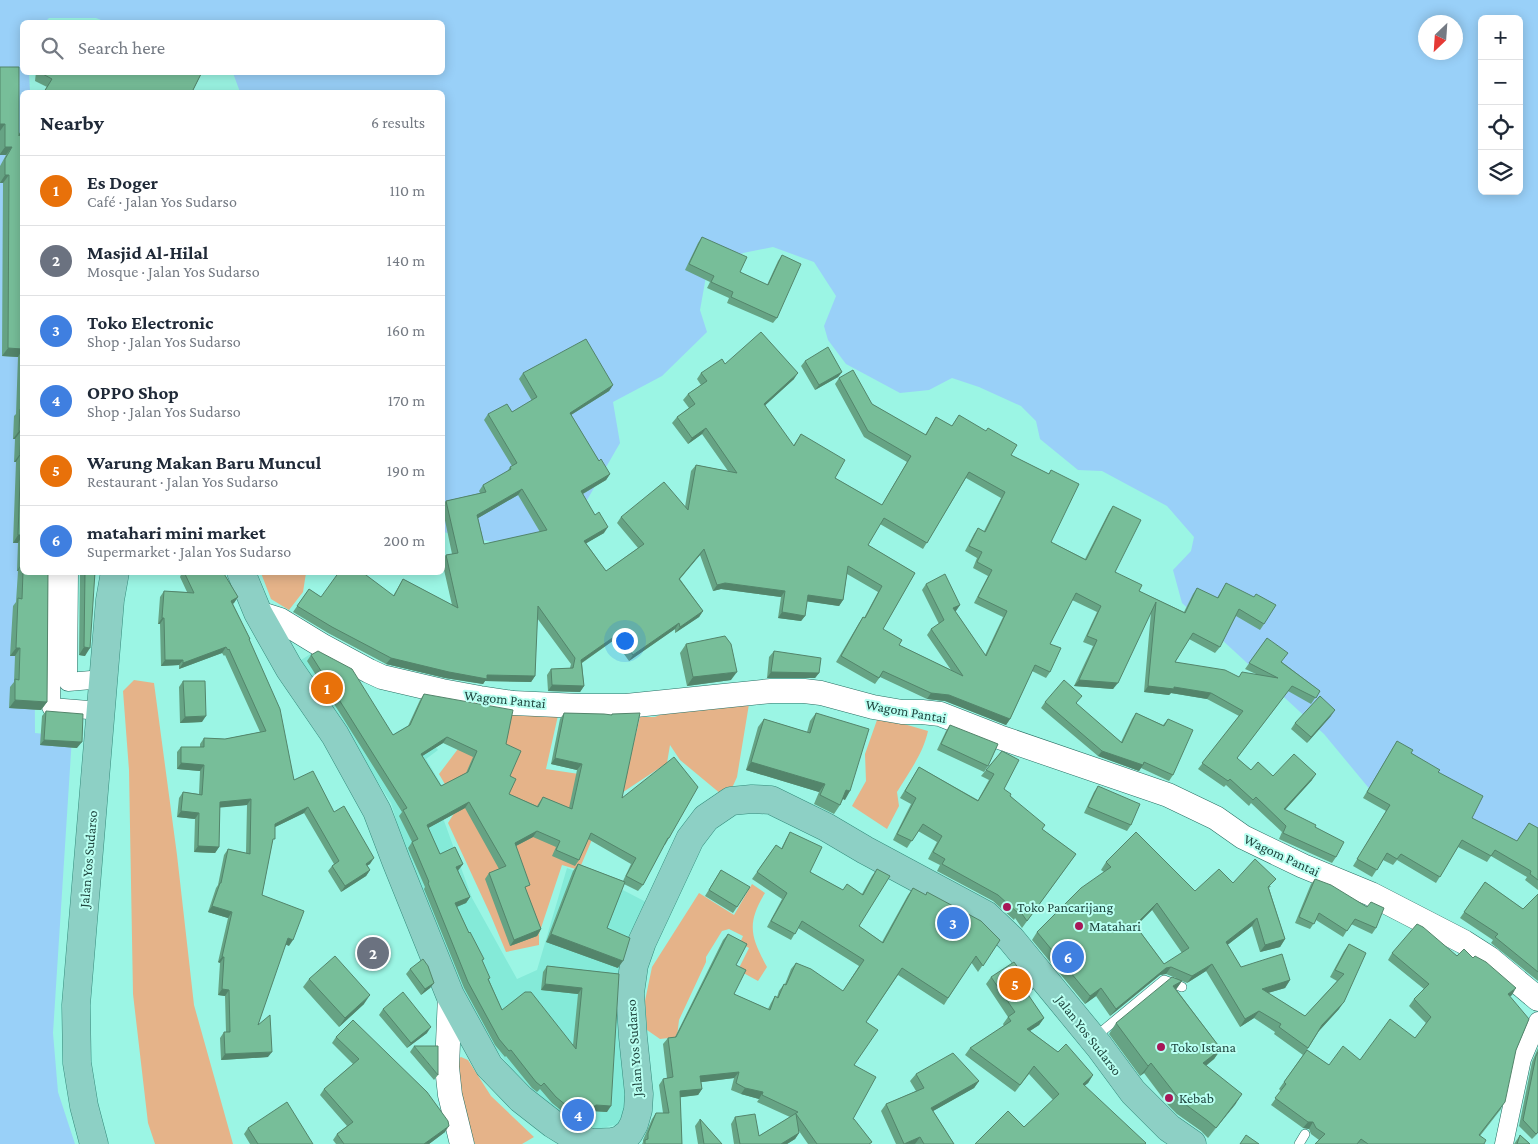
<!DOCTYPE html>
<html lang="en">
<head>
<meta charset="utf-8">
<style>
	:root { --surface:#fff; --page:#f2f2f3; --text:#1f2937; --muted:#747a83; --line:#e0e1e3; --accent:#a71858 }
	body { margin:0; font-family:"Crimson Pro",serif; background:var(--page); color:var(--text) }
	.controls { position:absolute; right:15px; top:15px; display:grid; overflow:hidden; border-radius:8px; box-shadow:0 2px 12px #0003 }
	.controls button { width:45px; height:45px; display:grid; place-items:center; padding:0; border:0; border-bottom:1px solid var(--line); background:var(--surface); color:var(--text); font:25px sans-serif }
	.compass { position:absolute; left:1418px; top:15px; width:45px; height:45px; border-radius:50%; background:var(--surface); box-shadow:0 2px 12px #0003; rotate:205deg }
	.you { position:absolute; left:624px; top:640px; width:18px; height:18px; margin:-12px; border:4px solid #fff; border-radius:50%; background:#1a73e8; box-shadow:0 0 0 8px #1a73e833 }
	.badge { display:grid; place-items:center; width:32px; height:32px; border-radius:50%; background:var(--accent); color:#fff; font-size:16px; font-weight:700 }
	.pin { position:absolute; translate:-50% -50%; border:2px solid #fff; box-shadow:0 1px 5px #0006 }
	.list { margin:0; padding:0; list-style:none }
	h2 { display:flex; justify-content:space-between; align-items:center; height:65px; margin:0; padding:0 20px; font-size:21px }
	h2 small { font-size:16px; font-weight:400; color:var(--muted) }
	.list li { display:grid; grid-template-columns:32px 1fr auto; gap:15px; align-items:center; box-sizing:border-box; height:70px; padding:0 20px; border-top:1px solid var(--line) }
	.list b { display:block; font-size:19px; white-space:nowrap }
	.list p { margin:0; font-size:16px; white-space:nowrap; color:var(--muted) }
	.list em { font-size:16px; font-style:normal; color:var(--muted) }
	.icon { flex:none; width:28px; height:28px; fill:none; stroke:currentColor; stroke-width:2; stroke-linecap:round; stroke-linejoin:round }
	.map { position:relative; flex:none; width:1538px; height:1144px; overflow:hidden }
	.search { position:absolute; background:var(--surface); box-shadow:0 2px 12px #0003; left:20px; top:20px; width:425px; height:55px; display:flex; align-items:center; gap:12px; box-sizing:border-box; padding:0 18px; border-radius:8px; color:var(--muted); font-size:19px }
	.panel { position:absolute; background:var(--surface); box-shadow:0 2px 12px #0003; left:20px; top:90px; width:425px; height:485px; border-radius:8px }
	.map>svg:first-child { display:block }
	.built { fill:#84ead8 }
	.green { fill:#e5b389 }
	.water { fill:#99d0f8; fill-rule:evenodd }
	.lines { fill:none; stroke-linecap:round; stroke-linejoin:round }
	.lane-casing { stroke:#276e62; stroke-width:10 }
	.street-casing { stroke:#276e62; stroke-width:19 }
	.secondary-casing { stroke:#276e62; stroke-width:25 }
	.primary-casing { stroke:#358b7c; stroke-width:29 }
	.lane { stroke:#fff; stroke-width:9 }
	.street { stroke:#fff; stroke-width:18 }
	.secondary { stroke:#fff; stroke-width:24 }
	.primary { stroke:#8dd0c5; stroke-width:28 }
	.wall { fill:#66a384; fill-rule:evenodd }
	.shaded-wall { fill:#53856b }
	.building { fill:#77be99; stroke:#53856b; fill-rule:evenodd }
	.poi-dot { fill:#a71858; stroke:#b9fff1; stroke-width:2 }
	.labels { text-anchor:middle; dominant-baseline:central; stroke-width:4; stroke-linejoin:round; paint-order:stroke }
	.street-label { font-size:14px; fill:#1f453e; stroke:#b9fff1 }
	.poi-label { font-size:14px; fill:#1f453e; stroke:#b9fff1; text-anchor:start }
</style>
</head>
<body>
<div class="map">
<svg width="1538" height="1144" viewBox="0 0 1538 1144">
	<rect width="100%" height="100%" fill="#9bf5e4"/>
	<!-- built -->
	<path class="built" d="M 317,650 L 391,735 L 412,723 L 417,725 L 438,750 L 426,759 L 456,809 L 443,818 L 472,898 L 517,979 L 537,970 L 567,868 L 619,888 L 646,902 L 628,1044 L 625,1111 L 619,1124 L 598,1129 L 570,1121 L 549,1107 L 526,1085 L 478,1029 L 408,859 L 391,803 L 301,660 Z"/>
	<!-- green -->
	<path class="green" d="M 261,573 L 306,573 L 303,592 L 289,610 L 271,599 Z
		M 134,680 L 154,683 L 177,855 L 194,1005 L 233,1144 L 155,1144 L 148,1123 L 133,994 L 129,770 L 123,691 Z
		M 468,701 L 559,711 L 546,769 L 592,776 L 626,775 L 640,717 L 655,717 L 673,709 L 749,704 L 737,777 L 727,799 L 680,760 L 670,745 L 667,763 L 608,802 L 579,870 L 562,865 L 539,934 L 539,945 L 506,952 L 491,916 L 448,823 L 458,807 L 439,774 L 464,741 Z
		M 877,720 L 904,724 L 928,731 C 923,754 909,772 897,792 L 899,806 L 887,829 L 852,806 L 866,781 L 865,754 Z
		M 752,884 L 765,893 C 746,924 751,937 767,967 L 758,981 L 738,970 L 749,948 L 740,943 L 743,936 L 729,929 L 722,931 L 706,957 L 706,962 L 679,1020 L 677,1037 L 660,1039 L 647,1030 L 645,1001 L 652,967 L 699,893 L 734,915 Z
		M 461,1057 L 468,1060 L 491,1096 L 534,1137 L 522,1144 L 475,1144 C 463,1118 459,1087 457,1059 Z"/>
	<!-- water -->
	<path class="water" d="M 0,0 L 1538,0 L 1538,881 L 1513,864 L 1377,798 L 1324,734 L 1182,603 L 1173,570 L 1191,551 L 1194,537 L 1167,506 L 1102,471 L 1078,470 L 1040,439 L 1036,421 L 1021,406 L 979,387 L 952,378 L 929,390 L 900,393 L 846,364 L 828,340 L 824,326 L 836,296 L 814,262 L 773,247 L 743,253 L 707,271 L 700,310 L 707,332 L 662,376 L 613,402 L 620,443 L 587,500 L 539,534 L 493,542 L 443,532 L 442,92 L 240,92 L 233,73 L 442,72 L 442,22 L 106,22 L 96,18 L 49,18 L 45,22 L 22,22 L 22,72 L 29,73 L 30,92 L 22,92 L 22,572 L 34,573 L 35,733 L 72,737 L 53,1033 L 58,1092 L 75,1144 L 0,1144 ZM 1482,19 L 1519,19 L 1519,191 L 1482,191 ZM 1426,22 L 1456,22 L 1456,52 L 1426,52 Z"/>
	<g class="lines">
		<defs>
			<path id="lane" d="M 1095,1037 L 1164,980 L 1182,987
				M 1299,1144 L 1305,1134"/>
			<path id="street" d="M 53,572 L 51,707 L 101,711
				M 69,572 L 68,682 L 103,679
				M 1504,1144 L 1522,1059 L 1538,1021"/>
			<path id="secondary" d="M 258,613 L 280,620 L 321,645 L 369,671 L 382,677 L 442,691 L 480,698 L 513,703 L 580,706 L 626,706 L 771,691 L 804,691 L 821,693 L 873,707 L 902,712 L 922,712 L 940,714 L 999,737 L 1168,795 L 1216,818 L 1243,837 L 1303,866 L 1371,894 L 1464,942 L 1489,958 L 1538,999
				M 450,995 L 447,1067 L 450,1095 L 462,1144"/>
			<path id="primary" d="M 241,572 L 258,613 L 289,668 L 335,735 L 377,811 L 396,861 L 450,995 L 489,1066 L 521,1099 L 553,1124 L 574,1137 L 592,1143 L 612,1142 L 620,1140 L 629,1133 L 634,1124 L 638,1110 L 639,1094 L 633,1037 L 630,993 L 634,965 L 642,942 L 690,839 L 706,818 L 731,801 L 752,799 L 771,800 L 826,827 L 865,850 L 986,915 L 1011,939 L 1099,1046 L 1133,1092 L 1169,1128 L 1192,1144
				M 94,1144 L 84,1106 L 77,1063 L 76,1005 L 110,600 L 115,572"/>
		</defs>
		<!-- lane casing -->
		<use href="#lane" class="lane-casing"/>
		<!-- street casing -->
		<use href="#street" class="street-casing"/>
		<!-- secondary casing -->
		<use href="#secondary" class="secondary-casing"/>
		<!-- primary casing -->
		<use href="#primary" class="primary-casing"/>
		<!-- lane -->
		<use href="#lane" class="lane"/>
		<!-- street -->
		<use href="#street" class="street"/>
		<!-- secondary -->
		<use href="#secondary" class="secondary"/>
		<!-- primary -->
		<use href="#primary" class="primary"/>
	</g>
	<!-- wall -->
	<path class="wall" d="M 0,67 L 19,134 L 22,128 L 22,572 L 48,572 L 47,702 L 41,710 L 9,708 L 10,687 L 14,682 L 15,656 L 10,656 L 13,606 L 16,602 L 18,571 L 17,571 L 18,543 L 13,543 L 16,462 L 14,462 L 15,439 L 13,439 L 14,416 L 16,414 L 18,357 L 2,356 L 3,183 L 0,183 L 0,166 L 6,155 L 0,155 Z
		M 36,72 L 202,72 L 192,92 L 43,92 L 47,87 L 35,81 Z
		M 702,237 L 740,272 L 767,285 L 778,261 L 782,255 L 777,318 L 773,323 L 727,303 L 729,298 L 707,288 L 710,282 L 685,270 L 698,243 Z
		M 805,361 L 842,372 L 838,377 L 815,390 L 801,366 Z
		M 725,364 L 794,379 L 765,405 L 793,446 L 801,434 L 835,478 L 882,505 L 907,462 L 864,437 L 835,384 L 839,378 L 872,404 L 925,435 L 936,417 L 952,426 L 959,415 L 1011,455 L 1049,474 L 1051,470 L 1051,542 L 1085,559 L 1109,512 L 1113,506 L 1115,572 L 1139,591 L 1184,612 L 1193,594 L 1197,588 L 1217,598 L 1226,583 L 1264,624 L 1260,630 L 1236,616 L 1220,647 L 1215,653 L 1189,639 L 1175,662 L 1239,677 L 1256,674 L 1245,669 L 1267,638 L 1282,662 L 1320,691 L 1311,704 L 1288,691 L 1237,758 L 1251,770 L 1273,776 L 1312,780 L 1285,810 L 1315,827 L 1336,857 L 1332,863 L 1279,839 L 1282,832 L 1251,803 L 1249,806 L 1226,785 L 1224,787 L 1198,769 L 1239,716 L 1207,699 L 1171,693 L 1169,695 L 1144,692 L 1151,612 L 1113,689 L 1074,686 L 1093,646 L 1083,642 L 1097,612 L 1072,600 L 1050,644 L 1050,672 L 1046,678 L 1032,671 L 1010,719 L 1006,725 L 945,701 L 927,699 L 880,677 L 875,684 L 836,662 L 859,623 L 863,617 L 864,618 L 878,592 L 847,574 L 843,600 L 839,606 L 807,601 L 805,616 L 801,621 L 778,618 L 781,597 L 721,589 L 713,591 L 700,555 L 680,579 L 703,611 L 699,617 L 675,633 L 675,629 L 629,661 L 614,640 L 582,663 L 584,686 L 580,692 L 548,691 L 547,675 L 551,669 L 570,668 L 571,664 L 537,618 L 535,676 L 531,682 L 485,681 L 483,684 L 445,678 L 386,664 L 328,633 L 293,612 L 309,589 L 321,597 L 393,596 L 403,579 L 452,605 L 442,561 L 446,555 L 452,554 L 442,506 L 446,501 L 480,493 L 479,491 L 483,485 L 507,472 L 510,467 L 512,466 L 484,420 L 488,414 L 512,412 L 532,401 L 519,379 L 523,373 L 613,385 L 609,391 L 571,415 L 599,461 L 610,474 L 606,480 L 583,494 L 604,533 L 586,543 L 606,571 L 638,548 L 617,523 L 621,517 L 685,507 L 691,471 L 696,465 L 728,471 L 702,434 L 688,444 L 672,423 L 677,417 L 689,408 L 683,400 L 688,394 L 701,385 L 697,379 L 701,373 ZM 966,478 L 1001,498 L 984,531 L 978,528 L 974,534 L 965,551 L 977,558 L 973,568 L 988,576 L 974,603 L 1003,617 L 985,655 L 955,611 L 960,605 L 926,584 L 922,590 L 939,624 L 931,629 L 927,635 L 951,670 L 899,645 L 883,629 L 915,573 L 868,545 L 880,524 L 923,549 ZM 518,495 L 540,532 L 484,544 L 478,518 Z
		M 80,572 L 95,572 L 85,656 L 79,655 Z
		M 182,572 L 223,572 L 238,597 L 233,604 L 250,639 L 249,640 L 294,780 L 334,812 L 370,864 L 367,865 L 370,870 L 366,876 L 341,892 L 328,871 L 332,866 L 334,864 L 304,813 L 275,827 L 262,895 L 289,946 L 285,944 L 258,1025 L 268,1057 L 221,1060 L 220,1038 L 224,1032 L 226,1032 L 225,996 L 218,995 L 220,963 L 218,962 L 228,918 L 208,912 L 216,888 L 218,885 L 224,855 L 228,849 L 246,853 L 247,805 L 220,807 L 219,847 L 215,853 L 194,852 L 195,819 L 177,817 L 179,798 L 183,792 L 199,794 L 200,771 L 177,769 L 177,752 L 181,747 L 200,747 L 200,744 L 204,738 L 225,739 L 260,732 L 225,655 L 224,656 L 222,653 L 179,669 L 179,665 L 161,666 L 160,624 L 158,624 L 160,597 L 164,591 L 187,592 L 180,577 Z
		M 686,644 L 731,680 L 687,686 L 680,653 Z
		M 774,651 L 819,673 L 815,678 L 767,678 L 769,657 Z
		M 311,655 L 393,735 L 408,726 L 420,700 L 424,694 L 506,744 L 510,776 L 509,794 L 537,806 L 543,797 L 569,808 L 577,770 L 551,764 L 560,719 L 564,713 L 611,715 L 612,714 L 622,798 L 669,838 L 665,845 L 664,844 L 643,885 L 638,891 L 624,884 L 607,928 L 618,968 L 546,942 L 573,871 L 578,864 L 623,881 L 631,864 L 588,839 L 579,860 L 575,866 L 552,856 L 556,847 L 533,837 L 516,846 L 526,890 L 541,929 L 537,936 L 510,946 L 485,879 L 489,873 L 499,869 L 465,808 L 428,828 L 440,854 L 463,864 L 458,871 L 470,897 L 466,903 L 457,907 L 482,961 L 489,980 L 502,1010 L 573,1045 L 578,994 L 541,990 L 543,972 L 547,966 L 619,974 L 607,1112 L 592,1111 L 577,1121 L 572,1117 L 566,1109 L 563,1112 L 552,1103 L 540,1089 L 537,1092 L 532,1088 L 506,1056 L 505,1057 L 495,1045 L 464,988 L 424,889 L 425,887 L 411,855 L 408,848 L 412,842 L 399,816 L 402,812 L 307,661 ZM 443,743 L 473,757 L 466,773 L 441,786 L 422,756 Z
		M 183,681 L 202,722 L 180,723 L 179,687 Z
		M 1045,702 L 1076,704 L 1121,742 L 1132,719 L 1136,713 L 1163,725 L 1168,719 L 1173,775 L 1169,781 L 1141,768 L 1139,771 L 1098,756 L 1041,708 Z
		M 46,711 L 77,748 L 40,745 L 42,716 Z
		M 816,713 L 845,800 L 843,799 L 840,805 L 834,814 L 814,804 L 819,792 L 746,770 L 758,727 L 764,719 L 807,732 L 810,721 Z
		M 1331,716 L 1307,743 L 1291,729 L 1295,723 Z
		M 950,725 L 988,766 L 984,772 L 937,750 L 946,731 Z
		M 1397,741 L 1411,753 L 1438,772 L 1472,818 L 1517,841 L 1529,823 L 1538,828 L 1538,890 L 1525,880 L 1527,877 L 1491,856 L 1487,862 L 1458,847 L 1436,883 L 1397,860 L 1393,865 L 1383,860 L 1372,877 L 1353,866 L 1386,811 L 1363,798 Z
		M 1002,751 L 1004,789 L 1042,829 L 1076,854 L 1022,928 L 1015,918 L 1014,920 L 993,901 L 937,871 L 940,865 L 928,859 L 937,842 L 918,831 L 907,848 L 893,840 L 911,804 L 900,798 L 919,767 L 978,800 L 989,780 L 981,776 L 986,770 Z
		M 1098,786 L 1131,825 L 1127,831 L 1084,813 L 1094,792 Z
		M 790,832 L 810,872 L 843,890 L 862,894 L 872,876 L 877,869 L 859,926 L 882,942 L 908,895 L 913,888 L 1000,940 L 978,972 L 971,962 L 944,1005 L 898,975 L 866,1022 L 854,1065 L 853,1119 L 872,1142 L 870,1144 L 808,1144 L 799,1131 L 799,1133 L 795,1139 L 787,1144 L 734,1144 L 731,1124 L 735,1117 L 759,1136 L 790,1117 L 757,1102 L 759,1099 L 741,1094 L 731,1090 L 734,1078 L 701,1082 L 702,1089 L 698,1095 L 680,1097 L 682,1144 L 642,1144 L 643,1142 L 643,1140 L 652,1119 L 656,1113 L 663,1113 L 659,1085 L 663,1079 L 667,1078 L 663,1044 L 668,1038 L 675,1037 L 723,940 L 728,934 L 736,965 L 734,994 L 768,1009 L 771,1003 L 775,996 L 777,997 L 779,991 L 784,984 L 785,984 L 791,969 L 796,963 L 843,991 L 859,966 L 798,928 L 791,940 L 767,927 L 782,899 L 752,879 L 776,845 L 781,849 L 786,839 Z
		M 1106,862 L 1195,891 L 1233,883 L 1271,886 L 1269,888 L 1285,939 L 1280,947 L 1260,952 L 1252,926 L 1227,945 L 1241,967 L 1290,980 L 1285,988 L 1268,993 L 1305,1016 L 1337,981 L 1330,977 L 1344,951 L 1349,944 L 1339,1009 L 1319,1031 L 1307,1050 L 1329,1065 L 1360,1060 L 1415,1038 L 1426,1023 L 1409,1006 L 1414,999 L 1424,989 L 1388,960 L 1392,953 L 1457,956 L 1512,995 L 1510,996 L 1516,1050 L 1501,1109 L 1480,1136 L 1484,1144 L 1315,1144 L 1319,1140 L 1311,1134 L 1309,1129 L 1303,1128 L 1271,1105 L 1281,1091 L 1279,1089 L 1303,1055 L 1274,1034 L 1275,1032 L 1254,1018 L 1240,1027 L 1206,971 L 1187,983 L 1182,981 L 1176,989 L 1221,1049 L 1214,1059 L 1206,1066 L 1242,1094 L 1208,1138 L 1201,1131 L 1177,1114 L 1168,1105 L 1144,1073 L 1140,1076 L 1109,1034 L 1116,1023 L 1176,978 L 1166,974 L 1160,975 L 1110,1016 L 1096,996 L 1085,1004 L 1032,940 L 1037,932 L 1104,872 L 1101,870 ZM 1152,910 L 1182,953 L 1164,964 L 1136,926 Z
		M 721,870 L 737,907 L 733,913 L 705,896 Z
		M 1315,879 L 1376,928 L 1372,934 L 1351,924 L 1343,937 L 1316,920 L 1310,929 L 1295,923 L 1311,884 Z
		M 1485,882 L 1523,909 L 1538,894 L 1538,981 L 1491,943 L 1493,940 L 1460,918 Z
		M 410,969 L 434,983 L 430,988 L 421,995 L 406,974 Z
		M 991,977 L 1028,995 L 1044,1018 L 1039,1025 L 1030,1031 L 1058,1052 L 1093,1075 L 1088,1083 L 1084,1086 L 1024,1127 L 1053,1100 L 1029,1074 L 1015,1092 L 965,1055 L 970,1048 L 1004,1026 L 1003,1024 L 1008,1017 L 986,984 Z
		M 309,979 L 364,1004 L 339,1027 L 303,987 Z
		M 383,1009 L 427,1033 L 407,1048 L 379,1015 Z
		M 336,1037 L 445,1132 L 429,1144 L 336,1144 L 333,1140 L 337,1134 L 347,1126 L 320,1095 L 324,1089 L 353,1064 L 332,1043 Z
		M 414,1046 L 438,1075 L 434,1080 L 410,1052 Z
		M 1538,1048 L 1538,1133 L 1532,1139 L 1519,1126 L 1532,1062 Z
		M 916,1074 L 979,1081 L 974,1088 L 933,1111 L 954,1144 L 896,1144 L 881,1111 L 886,1104 L 916,1091 L 910,1081 Z
		M 700,1119 L 722,1144 L 698,1144 L 695,1126 Z
		M 248,1128 L 313,1144 L 250,1144 L 244,1134 Z
		M 1520,1135 L 1530,1144 L 1514,1144 Z"/>
	<!-- shaded-wall -->
	<path class="shaded-wall" d="M 0,124 L 5,124 L 0,131 Z
		M 5,147 L 12,147 L 6,155 L 0,155 L 0,154 Z
		M 5,175 L 9,175 L 3,183 L 0,183 Z
		M 8,348 L 22,349 L 22,350 L 18,357 L 2,356 Z
		M 842,372 L 838,377 L 815,390 L 819,385 Z
		M 798,373 L 794,379 L 760,410 L 764,404 Z
		M 613,385 L 609,391 L 566,418 L 570,413 Z
		M 706,428 L 702,434 L 688,444 L 692,438 Z
		M 19,431 L 21,431 L 15,439 L 13,439 Z
		M 20,454 L 21,454 L 16,462 L 14,462 Z
		M 610,474 L 606,480 L 577,497 L 581,491 Z
		M 522,489 L 518,495 L 473,521 L 477,515 Z
		M 608,527 L 604,533 L 580,547 L 584,541 Z
		M 18,535 L 22,535 L 22,536 L 18,543 L 13,543 Z
		M 704,549 L 700,555 L 675,584 L 679,579 Z
		M 22,563 L 22,564 L 18,571 L 17,571 Z
		M 725,583 L 785,591 L 781,597 L 721,589 L 713,591 L 717,585 Z
		M 808,595 L 843,600 L 839,606 L 804,601 Z
		M 238,597 L 234,603 L 227,607 L 231,601 Z
		M 960,605 L 956,611 L 949,614 L 953,608 Z
		M 703,611 L 699,617 L 675,633 L 680,627 Z
		M 782,612 L 805,616 L 801,621 L 778,618 Z
		M 162,618 L 164,618 L 160,624 L 158,624 Z
		M 679,623 L 675,629 L 629,661 L 633,655 Z
		M 618,634 L 614,640 L 577,666 L 581,660 Z
		M 84,647 L 90,648 L 85,656 L 79,655 Z
		M 226,647 L 222,653 L 179,669 L 183,663 Z
		M 16,648 L 20,648 L 15,656 L 10,656 Z
		M 391,658 L 487,675 L 535,676 L 531,682 L 485,681 L 483,684 L 445,678 L 386,664 Z
		M 165,660 L 183,660 L 179,665 L 161,666 Z
		M 737,672 L 731,680 L 687,686 L 693,677 Z
		M 771,672 L 819,673 L 815,678 L 767,678 Z
		M 1079,680 L 1118,683 L 1113,689 L 1074,686 Z
		M 552,685 L 584,686 L 580,692 L 548,691 Z
		M 1148,686 L 1174,687 L 1211,693 L 1207,699 L 1171,693 L 1169,695 L 1144,692 Z
		M 931,693 L 949,695 L 1010,719 L 1006,725 L 945,701 L 927,699 Z
		M 15,700 L 47,702 L 41,710 L 9,708 Z
		M 1335,710 L 1331,716 L 1307,743 L 1311,737 Z
		M 206,716 L 202,722 L 180,723 L 185,717 Z
		M 447,737 L 443,743 L 416,760 L 421,754 Z
		M 44,740 L 82,742 L 77,748 L 40,745 Z
		M 1102,751 L 1143,765 L 1139,771 L 1098,756 Z
		M 555,758 L 582,764 L 577,770 L 551,764 Z
		M 751,762 L 825,784 L 819,792 L 746,770 Z
		M 181,763 L 204,765 L 200,771 L 177,769 Z
		M 1316,774 L 1312,780 L 1280,815 L 1284,809 Z
		M 846,790 L 850,791 L 845,800 L 841,798 Z
		M 251,799 L 247,805 L 216,808 L 220,802 Z
		M 469,802 L 465,808 L 423,831 L 427,825 Z
		M 308,807 L 304,813 L 271,829 L 275,824 Z
		M 181,811 L 199,813 L 195,819 L 177,817 Z
		M 537,831 L 533,837 L 510,849 L 515,843 Z
		M 198,846 L 219,847 L 215,853 L 194,852 Z
		M 374,858 L 370,864 L 362,869 L 366,864 Z
		M 463,864 L 458,870 L 452,873 L 456,867 Z
		M 370,870 L 366,876 L 341,892 L 345,886 Z
		M 470,897 L 466,903 L 451,909 L 455,903 Z
		M 1157,903 L 1152,910 L 1130,932 L 1135,925 Z
		M 212,906 L 232,912 L 228,918 L 208,912 Z
		M 1257,918 L 1252,926 L 1221,950 L 1226,942 Z
		M 541,929 L 537,936 L 510,946 L 514,940 Z
		M 551,934 L 623,961 L 618,968 L 546,942 Z
		M 288,938 L 293,940 L 289,946 L 283,943 Z
		M 1285,939 L 1280,947 L 1260,952 L 1265,945 Z
		M 222,957 L 224,957 L 220,963 L 218,962 Z
		M 1212,964 L 1206,971 L 1187,983 L 1192,976 Z
		M 1171,967 L 1166,974 L 1160,975 L 1110,1016 L 1116,1009 L 1166,968 Z
		M 1290,980 L 1285,988 L 1257,996 L 1262,989 Z
		M 1182,981 L 1175,991 L 1173,986 Z
		M 434,983 L 430,988 L 421,995 L 425,989 Z
		M 545,984 L 582,988 L 578,994 L 541,990 Z
		M 1101,988 L 1096,996 L 1085,1004 L 1090,996 Z
		M 1516,988 L 1512,995 L 1503,1001 L 1508,994 Z
		M 222,989 L 229,990 L 225,996 L 218,995 Z
		M 370,995 L 364,1004 L 339,1027 L 345,1018 Z
		M 1344,1002 L 1339,1009 L 1317,1033 L 1322,1025 Z
		M 1259,1011 L 1254,1018 L 1240,1027 L 1245,1019 Z
		M 1044,1018 L 1039,1025 L 1022,1036 L 1027,1029 Z
		M 431,1027 L 427,1033 L 407,1048 L 411,1043 Z
		M 1221,1049 L 1214,1059 L 1196,1073 L 1203,1063 Z
		M 272,1052 L 268,1057 L 221,1060 L 225,1054 Z
		M 1151,1063 L 1144,1073 L 1140,1076 L 1148,1066 Z
		M 739,1072 L 734,1078 L 695,1083 L 700,1076 Z
		M 1093,1075 L 1088,1083 L 1078,1091 L 1083,1084 Z
		M 979,1081 L 974,1088 L 926,1115 L 931,1108 Z
		M 745,1088 L 763,1092 L 759,1099 L 741,1094 Z
		M 702,1089 L 698,1095 L 675,1098 L 680,1091 Z
		M 1242,1094 L 1235,1105 L 1208,1138 L 1216,1128 Z
		M 596,1105 L 611,1106 L 607,1112 L 592,1111 L 577,1121 L 581,1115 Z
		M 1308,1122 L 1313,1122 L 1309,1129 L 1303,1128 Z
		M 449,1126 L 445,1132 L 429,1144 L 424,1144 Z
		M 799,1133 L 795,1139 L 787,1144 L 781,1144 Z
		M 920,1137 L 915,1144 L 904,1144 Z"/>
	<!-- building -->
	<path class="building" d="M 0,67 L 19,67 L 19,136 L 22,129 L 22,349 L 8,348 L 9,175 L 5,175 L 5,159 L 12,147 L 5,147 L 5,124 L 0,124 Z
		M 41,72 L 202,72 L 192,92 L 44,92 L 52,79 L 41,73 Z
		M 702,237 L 747,257 L 740,272 L 768,285 L 782,255 L 801,264 L 777,318 L 731,297 L 733,292 L 711,282 L 714,276 L 689,264 Z
		M 761,332 L 798,373 L 764,404 L 794,446 L 801,434 L 845,460 L 835,478 L 882,505 L 911,456 L 868,431 L 839,378 L 853,370 L 872,404 L 926,435 L 936,417 L 952,426 L 959,415 L 986,431 L 988,428 L 1017,445 L 1011,455 L 1049,474 L 1051,470 L 1079,484 L 1051,542 L 1086,560 L 1113,506 L 1141,520 L 1115,572 L 1142,585 L 1139,591 L 1185,613 L 1197,588 L 1218,598 L 1226,583 L 1254,597 L 1256,594 L 1276,605 L 1264,624 L 1239,609 L 1220,647 L 1193,633 L 1175,662 L 1225,670 L 1239,677 L 1242,672 L 1278,678 L 1249,663 L 1267,638 L 1288,653 L 1281,662 L 1320,691 L 1316,698 L 1292,686 L 1237,758 L 1251,770 L 1258,762 L 1273,776 L 1294,754 L 1316,774 L 1284,809 L 1316,825 L 1315,827 L 1344,842 L 1336,857 L 1283,833 L 1286,826 L 1256,797 L 1253,800 L 1230,779 L 1228,781 L 1202,763 L 1243,711 L 1211,693 L 1174,687 L 1174,689 L 1148,686 L 1156,602 L 1118,683 L 1079,680 L 1097,640 L 1087,636 L 1101,606 L 1076,593 L 1050,644 L 1061,648 L 1050,672 L 1035,665 L 1010,719 L 949,695 L 931,693 L 883,671 L 879,678 L 841,656 L 863,617 L 865,618 L 882,586 L 848,566 L 843,600 L 808,595 L 805,616 L 782,612 L 785,591 L 725,583 L 717,585 L 704,549 L 679,579 L 703,611 L 680,627 L 679,623 L 633,655 L 618,634 L 581,660 L 584,686 L 552,685 L 551,669 L 573,668 L 575,658 L 538,606 L 535,676 L 487,675 L 487,679 L 449,672 L 391,658 L 332,627 L 297,606 L 309,589 L 321,597 L 339,572 L 362,572 L 394,596 L 403,579 L 458,608 L 446,555 L 458,553 L 446,501 L 486,492 L 483,485 L 511,469 L 510,467 L 517,463 L 488,414 L 507,404 L 512,412 L 537,397 L 523,373 L 586,339 L 613,385 L 570,413 L 599,461 L 601,459 L 610,474 L 581,491 L 595,515 L 599,512 L 608,527 L 584,541 L 606,571 L 644,544 L 621,517 L 664,482 L 688,510 L 696,465 L 737,473 L 706,428 L 692,438 L 677,417 L 695,404 L 688,394 L 707,381 L 701,373 L 722,359 L 725,364 ZM 969,472 L 1005,492 L 985,532 L 978,528 L 969,546 L 982,552 L 977,562 L 992,570 L 978,597 L 1007,611 L 986,656 L 953,608 L 960,605 L 945,574 L 926,584 L 944,620 L 931,629 L 963,676 L 899,645 L 902,640 L 883,629 L 915,573 L 868,545 L 884,518 L 927,543 ZM 522,489 L 547,530 L 484,544 L 477,515 Z
		M 828,347 L 842,372 L 819,385 L 805,361 Z
		M 22,382 L 22,535 L 18,535 L 21,454 L 20,454 L 21,431 L 19,431 L 20,409 L 22,409 Z
		M 23,572 L 48,572 L 47,702 L 15,700 L 15,679 L 19,680 L 20,648 L 16,648 L 18,598 L 22,599 Z
		M 85,572 L 95,572 L 90,648 L 84,647 Z
		M 184,572 L 223,572 L 238,597 L 231,601 L 250,639 L 249,639 L 280,709 L 294,780 L 313,771 L 334,812 L 344,806 L 374,858 L 366,864 L 370,870 L 345,886 L 332,866 L 339,861 L 308,807 L 275,824 L 275,839 L 273,839 L 262,895 L 304,911 L 293,940 L 288,938 L 258,1025 L 270,1015 L 272,1052 L 225,1054 L 224,1032 L 230,1032 L 229,990 L 222,989 L 224,957 L 222,957 L 232,912 L 212,906 L 220,883 L 221,883 L 228,849 L 250,854 L 251,799 L 220,802 L 219,847 L 198,846 L 199,813 L 181,811 L 183,792 L 202,795 L 204,765 L 181,763 L 181,747 L 204,747 L 204,738 L 225,739 L 266,731 L 229,649 L 228,650 L 226,647 L 183,663 L 183,660 L 165,660 L 164,618 L 162,618 L 164,591 L 194,593 Z
		M 725,636 L 731,644 L 737,672 L 693,677 L 686,644 Z
		M 318,651 L 352,669 L 393,735 L 410,725 L 424,694 L 513,710 L 506,744 L 521,751 L 510,776 L 516,779 L 509,794 L 538,807 L 543,797 L 572,809 L 582,764 L 555,758 L 564,713 L 604,714 L 612,715 L 612,714 L 640,713 L 622,798 L 674,757 L 698,787 L 669,838 L 668,838 L 643,885 L 626,876 L 636,858 L 591,833 L 579,860 L 556,850 L 560,841 L 537,831 L 515,843 L 530,885 L 525,887 L 541,929 L 514,940 L 489,873 L 506,866 L 469,802 L 427,825 L 440,854 L 455,847 L 463,864 L 456,867 L 470,897 L 455,903 L 469,933 L 470,932 L 484,959 L 482,960 L 490,978 L 488,979 L 502,1010 L 525,992 L 531,992 L 576,1049 L 582,988 L 545,984 L 547,966 L 619,974 L 611,1106 L 596,1105 L 581,1115 L 576,1111 L 571,1103 L 567,1106 L 556,1097 L 544,1083 L 541,1086 L 536,1082 L 511,1050 L 509,1051 L 499,1039 L 468,982 L 428,883 L 429,882 L 415,849 L 412,842 L 418,839 L 403,810 L 407,808 L 311,655 ZM 447,737 L 477,751 L 468,772 L 441,786 L 421,754 Z
		M 774,651 L 821,658 L 819,673 L 771,672 Z
		M 1064,680 L 1082,696 L 1076,703 L 1122,743 L 1136,713 L 1164,726 L 1168,719 L 1193,730 L 1173,775 L 1144,762 L 1143,765 L 1102,751 L 1045,702 Z
		M 183,681 L 205,681 L 206,716 L 185,717 Z
		M 1320,696 L 1335,710 L 1311,737 L 1295,723 Z
		M 46,711 L 83,714 L 82,742 L 44,740 Z
		M 816,713 L 869,729 L 850,791 L 846,790 L 840,805 L 820,795 L 825,784 L 751,762 L 764,719 L 810,733 Z
		M 950,725 L 998,744 L 988,766 L 941,744 Z
		M 1397,741 L 1413,750 L 1411,753 L 1440,770 L 1438,772 L 1483,796 L 1472,818 L 1517,841 L 1529,823 L 1538,828 L 1538,880 L 1530,874 L 1531,871 L 1495,850 L 1491,856 L 1462,840 L 1440,877 L 1401,854 L 1397,859 L 1387,853 L 1377,870 L 1357,859 L 1390,805 L 1367,792 Z
		M 1002,751 L 1019,760 L 1004,789 L 1011,794 L 1010,796 L 1045,825 L 1042,829 L 1076,854 L 1027,921 L 1020,911 L 1018,913 L 998,895 L 942,864 L 945,859 L 933,852 L 942,836 L 923,824 L 912,841 L 897,834 L 916,798 L 905,791 L 919,767 L 978,801 L 994,774 L 986,770 Z
		M 1098,786 L 1140,804 L 1131,825 L 1088,807 Z
		M 790,832 L 822,847 L 810,872 L 843,890 L 847,884 L 863,895 L 877,869 L 890,876 L 859,926 L 883,943 L 913,888 L 926,895 L 927,892 L 981,921 L 1000,940 L 983,966 L 976,956 L 948,998 L 902,968 L 866,1022 L 878,1030 L 854,1065 L 876,1077 L 853,1119 L 854,1119 L 872,1142 L 869,1144 L 817,1144 L 796,1114 L 799,1133 L 781,1144 L 740,1144 L 735,1117 L 755,1114 L 759,1136 L 798,1112 L 762,1095 L 763,1092 L 745,1088 L 736,1083 L 739,1072 L 700,1076 L 702,1089 L 680,1091 L 682,1144 L 645,1144 L 645,1140 L 648,1139 L 648,1133 L 656,1113 L 669,1113 L 663,1079 L 673,1077 L 668,1038 L 676,1037 L 728,934 L 747,944 L 736,965 L 746,970 L 734,994 L 770,1010 L 775,996 L 778,998 L 784,984 L 786,985 L 796,963 L 811,969 L 843,991 L 864,960 L 802,921 L 795,934 L 771,921 L 787,893 L 757,872 L 776,845 L 782,849 Z
		M 1136,832 L 1195,891 L 1219,869 L 1233,883 L 1255,859 L 1276,879 L 1268,887 L 1285,939 L 1265,945 L 1257,918 L 1226,942 L 1241,967 L 1282,954 L 1290,980 L 1262,989 L 1305,1016 L 1344,974 L 1335,970 L 1349,944 L 1366,953 L 1344,1002 L 1322,1025 L 1308,1048 L 1279,1027 L 1281,1024 L 1259,1011 L 1245,1019 L 1212,964 L 1192,976 L 1171,967 L 1166,968 L 1116,1009 L 1101,988 L 1090,996 L 1037,932 L 1081,888 L 1111,867 L 1106,862 ZM 1157,903 L 1189,948 L 1164,964 L 1135,925 Z
		M 578,864 L 625,882 L 607,928 L 630,938 L 623,961 L 551,934 Z
		M 721,870 L 750,887 L 737,907 L 709,890 Z
		M 1315,879 L 1331,885 L 1367,907 L 1371,902 L 1384,908 L 1376,928 L 1355,919 L 1347,931 L 1319,913 L 1314,924 L 1299,917 Z
		M 1485,882 L 1523,909 L 1538,894 L 1538,972 L 1495,937 L 1498,934 L 1464,912 Z
		M 1417,924 L 1423,927 L 1457,956 L 1464,949 L 1473,958 L 1475,956 L 1486,962 L 1516,988 L 1508,994 L 1529,1019 L 1516,1050 L 1505,1102 L 1479,1135 L 1486,1140 L 1484,1144 L 1368,1144 L 1361,1139 L 1357,1144 L 1315,1144 L 1325,1134 L 1316,1128 L 1313,1122 L 1308,1122 L 1275,1098 L 1286,1084 L 1284,1082 L 1307,1050 L 1329,1065 L 1343,1046 L 1360,1060 L 1390,1019 L 1415,1038 L 1431,1017 L 1414,999 L 1429,984 L 1392,953 Z
		M 335,956 L 370,995 L 345,1018 L 309,979 Z
		M 423,959 L 428,966 L 434,983 L 425,989 L 410,969 Z
		M 1014,962 L 1033,989 L 1027,993 L 1044,1018 L 1027,1029 L 1058,1052 L 1066,1044 L 1093,1075 L 1083,1084 L 1146,1143 L 1145,1144 L 975,1144 L 1008,1111 L 1024,1127 L 1059,1094 L 1034,1066 L 1020,1085 L 970,1048 L 1011,1021 L 1008,1017 L 1015,1012 L 991,977 Z
		M 1172,977 L 1182,981 L 1173,986 L 1221,1049 L 1203,1063 L 1242,1094 L 1216,1128 L 1208,1121 L 1185,1104 L 1176,1095 L 1151,1063 L 1148,1066 L 1116,1023 Z
		M 403,992 L 431,1027 L 411,1043 L 383,1009 Z
		M 353,1020 L 427,1092 L 448,1121 L 449,1126 L 424,1144 L 344,1144 L 337,1134 L 353,1122 L 324,1089 L 359,1059 L 336,1037 Z
		M 414,1046 L 438,1046 L 438,1075 Z
		M 1538,1052 L 1538,1132 L 1536,1134 L 1523,1120 L 1536,1056 Z
		M 953,1053 L 979,1081 L 931,1108 L 954,1144 L 924,1144 L 920,1137 L 904,1144 L 886,1104 L 924,1088 L 916,1074 Z
		M 287,1102 L 313,1144 L 258,1144 L 248,1128 Z
		M 700,1119 L 722,1144 L 704,1144 Z
		M 1246,1135 L 1259,1144 L 1240,1144 Z
		M 1520,1135 L 1530,1144 L 1517,1144 Z"/>
	<!-- markers -->
	<g class="poi-dot">
		<circle cx="1007" cy="907" r="5"/>
		<circle cx="1079" cy="926" r="5"/>
		<circle cx="1161" cy="1047" r="5"/>
		<circle cx="1169" cy="1098" r="5"/>
	</g>
	<g class="labels">
		<!-- street labels -->
		<g class="street-label">
			<text transform="translate(505 699) rotate(6)">Wagom Pantai</text>
			<text transform="translate(906 711) rotate(10)">Wagom Pantai</text>
			<text transform="translate(1282 855) rotate(25)">Wagom Pantai</text>
			<text transform="translate(88 859) rotate(-85)">Jalan Yos Sudarso</text>
			<text transform="translate(1089 1035) rotate(52)">Jalan Yos Sudarso</text>
			<text transform="translate(634 1048) rotate(-94)">Jalan Yos Sudarso</text>
		</g>
		<!-- poi labels -->
		<g class="poi-label">
			<text x="1017" y="907">Toko Pancarijang</text>
			<text x="1089" y="926">Matahari</text>
			<text x="1171" y="1047">Toko Istana</text>
			<text x="1179" y="1098">Kebab</text>
		</g>
	</g>
</svg>
<div class="controls">
<button>+</button>
<button>−</button>
<button><svg class="icon" aria-label="locate" viewBox="0 0 24 24"><circle cx="12" cy="12" r="6"/><path d="M12 2v4M12 18v4M2 12h4M18 12h4"/></svg></button>
<button><svg class="icon" aria-label="layers" viewBox="0 0 24 24"><path d="M12 4l9 5-9 5-9-5zM3 14l9 5 9-5"/></svg></button>
</div>
<svg class="compass" viewBox="-18 -18 36 36"><path d="M0-13l5 13h-10z" fill="#e53935"/><path d="M0 13l5-13h-10z" fill="#747a83"/></svg>
<div class="you"></div>
<div class="pin badge" style="left:327px;top:688px;background:#e8710a">1</div>
<div class="pin badge" style="left:373px;top:953px;background:#6b7280">2</div>
<div class="pin badge" style="left:953px;top:923px;background:#3f7fe0">3</div>
<div class="pin badge" style="left:578px;top:1115px;background:#3f7fe0">4</div>
<div class="pin badge" style="left:1015px;top:984px;background:#e8710a">5</div>
<div class="pin badge" style="left:1068px;top:957px;background:#3f7fe0">6</div>
<div class="search"><svg class="icon" aria-label="search" viewBox="0 0 24 24"><circle cx="10" cy="10" r="6"/><path d="M15 15l6 6"/></svg>Search here</div>
<section class="panel">
<h2>Nearby<small>6 results</small></h2>
<ul class="list">
<li><span class="badge" style="background:#e8710a">1</span><div><b>Es Doger</b><p>Café · Jalan Yos Sudarso</p></div><em>110 m</em></li>
<li><span class="badge" style="background:#6b7280">2</span><div><b>Masjid Al-Hilal</b><p>Mosque · Jalan Yos Sudarso</p></div><em>140 m</em></li>
<li><span class="badge" style="background:#3f7fe0">3</span><div><b>Toko Electronic</b><p>Shop · Jalan Yos Sudarso</p></div><em>160 m</em></li>
<li><span class="badge" style="background:#3f7fe0">4</span><div><b>OPPO Shop</b><p>Shop · Jalan Yos Sudarso</p></div><em>170 m</em></li>
<li><span class="badge" style="background:#e8710a">5</span><div><b>Warung Makan Baru Muncul</b><p>Restaurant · Jalan Yos Sudarso</p></div><em>190 m</em></li>
<li><span class="badge" style="background:#3f7fe0">6</span><div><b>matahari mini market</b><p>Supermarket · Jalan Yos Sudarso</p></div><em>200 m</em></li>
</ul>
</section>
</div>
</body>
</html>
